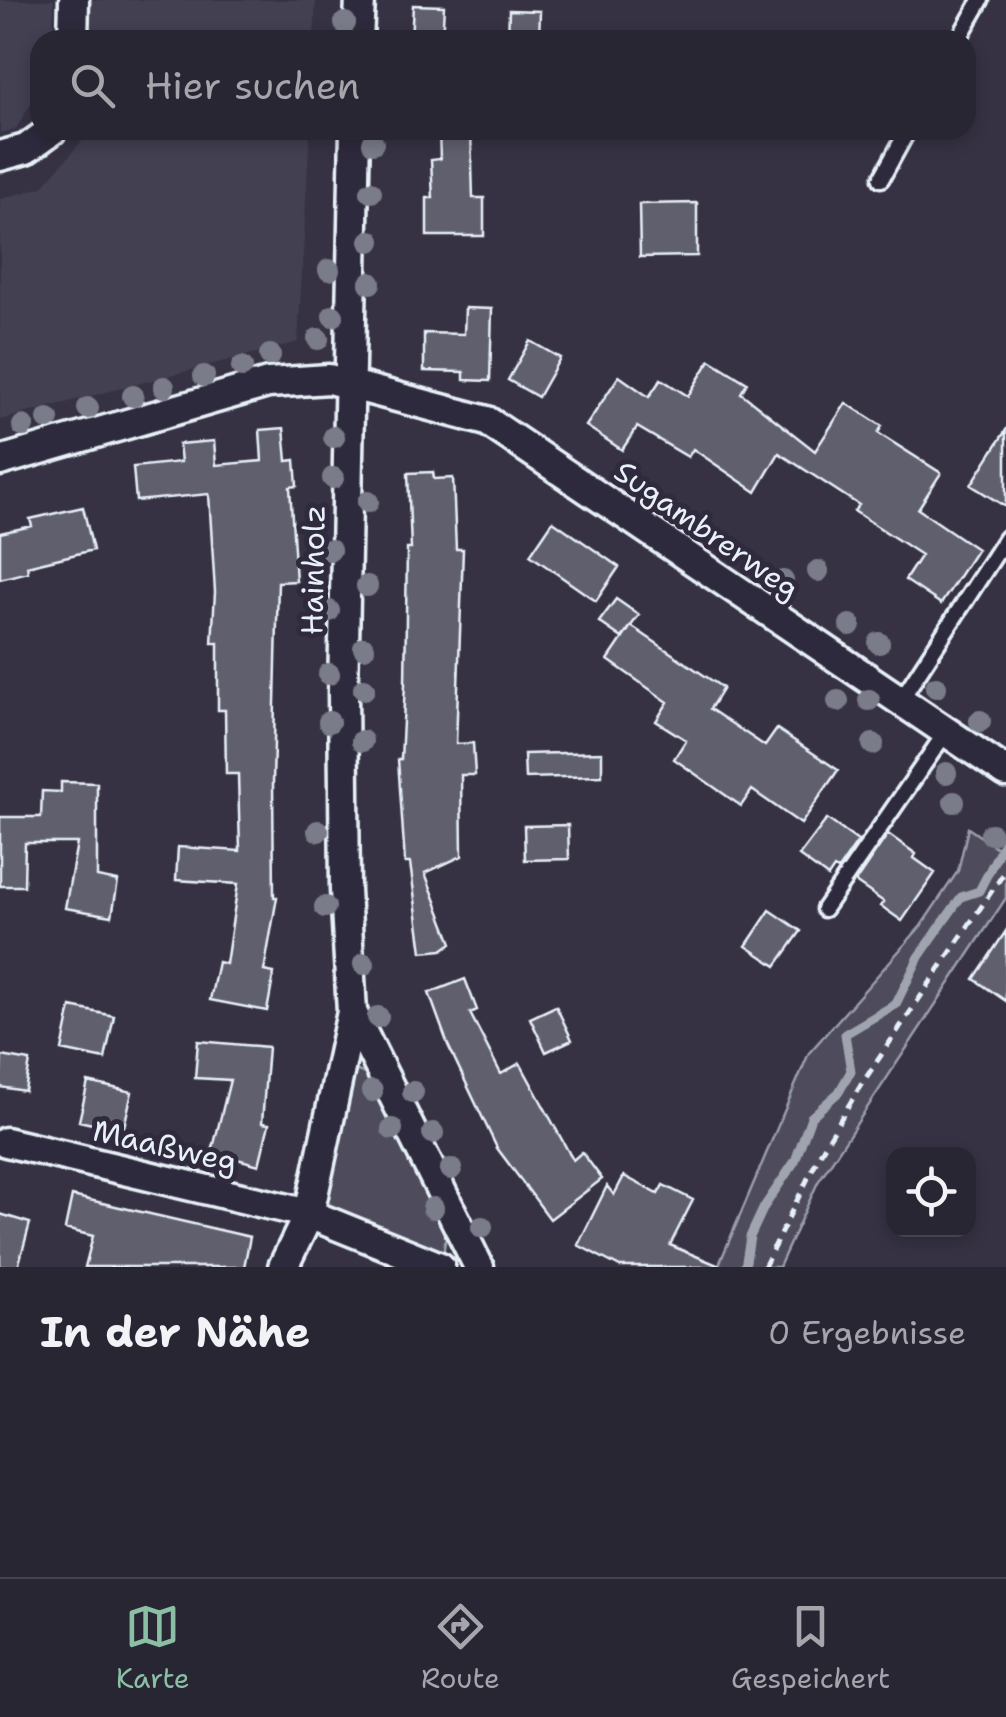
<!DOCTYPE html>
<html lang="de">
<head>
<meta charset="utf-8">
<style>
	:root { --surface:#282633; --page:#302e3b; --text:#f1f3f6; --muted:#a5a5ac; --line:#44434e; --accent:#8abfa5 }
	body { margin:0; font-family:"Shantell Sans",sans-serif; background:var(--page); color:var(--text) }
	.controls { position:absolute; right:30px; bottom:30px; display:grid; overflow:hidden; border-radius:20px; box-shadow:0 5px 15px #0003 }
	.controls button { width:90px; height:90px; display:grid; place-items:center; padding:0; border:0; border-bottom:2px solid var(--line); background:var(--surface); color:var(--text); font:50px sans-serif }
	.list { margin:0; padding:0; list-style:none }
	h2 { display:flex; justify-content:space-between; align-items:center; height:130px; margin:0; padding:0 40px; font-size:42px }
	h2 small { font-size:32px; font-weight:400; color:var(--muted) }
	.icon { flex:none; width:55px; height:55px; fill:none; stroke:currentColor; stroke-width:2; stroke-linecap:round; stroke-linejoin:round }
	.map { position:relative; flex:none; width:1006px; height:1267px; overflow:hidden }
	.search { position:absolute; background:var(--surface); box-shadow:0 5px 15px #0003; left:30px; right:30px; top:30px; height:110px; display:flex; align-items:center; gap:25px; box-sizing:border-box; padding:0 35px; border-radius:30px; color:var(--muted); font-size:38px }
	.sheet { height:310px; background:var(--surface) }
	nav { display:flex; justify-content:space-around; align-items:center; box-sizing:border-box; height:140px; border-top:2px solid var(--line); background:var(--surface); font-size:28px; color:var(--muted) }
	nav a { display:grid; justify-items:center; gap:5px }
	nav .on { color:var(--accent) }
	.map>svg:first-child { display:block }
	.built { fill:#433f51 }
	.green { fill:#4d4b5c; stroke:#9a9eaa; stroke-width:2.5 }
	.lines { fill:none; stroke-linecap:round; stroke-linejoin:round }
	.stream { stroke:#a0a4af; stroke-width:9 }
	.building { fill:#605e6e; stroke:#e8f1f8; stroke-width:2.5 }
	.lane-casing { stroke:#e8f1f8; stroke-width:21 }
	.street-casing { stroke:#e8f1f8; stroke-width:35 }
	.path { stroke:#e8f1f8; stroke-width:5; stroke-dasharray:10 8; stroke-linecap:butt }
	.lane { stroke:#2f2a3d; stroke-width:14 }
	.street { stroke:#2f2a3d; stroke-width:28 }
	.tree { fill:#7a7b89 }
	.labels { text-anchor:middle; dominant-baseline:central; stroke-width:10; stroke-linejoin:round; paint-order:stroke }
	.street-label { font-size:30px; fill:#e8f1f8; stroke:#2f2a3d }
</style>
</head>
<body>
<div class="map">
<svg width="1006" height="1267" viewBox="0 0 1006 1267">
	<rect width="100%" height="100%" fill="#363244"/>
	<filter id="ink" filterUnits="userSpaceOnUse"><feTurbulence type="fractalNoise" baseFrequency=".01" numOctaves="2"/><feDisplacementMap in="SourceGraphic" scale="20" xChannelSelector="R" yChannelSelector="G"/><feConvolveMatrix kernelMatrix="1 2 1 2 8 2 1 2 1" color-interpolation-filters="sRGB"/></filter>
	<g filter="url(#ink)">
		<!-- built -->
		<path class="built" d="M 0,0 L 54,0 L 53,40 L 40,40 L 40,89 L 16,129 L 0,133 Z
			M 91,0 L 316,0 L 314,40 L 90,40 Z
			M 85,130 L 310,130 L 298,342 L 0,420 L 0,199 L 42,187 L 83,140 Z"/>
		<!-- green -->
		<path class="green" d="M 968,828 L 1006,854 L 1006,898 L 818,1182 L 779,1267 L 718,1267 L 809,1053 L 921,926 L 958,871 Z
			M 353,1069 L 365,1074 L 446,1236 L 443,1255 L 332,1214 L 326,1206 L 324,1191 Z"/>
		<g class="lines">
			<!-- stream -->
			<path class="stream" d="M 745,1267 L 750,1237 L 764,1207 L 795,1161 L 811,1117 L 839,1092 L 851,1071 L 845,1034 L 896,1004 L 919,957 L 961,897 L 979,891 L 1006,838"/>
		</g>
		<!-- building -->
		<path class="building" d="M 413,5 L 444,6 L 442,40 L 411,40 Z
			M 509,10 L 540,11 L 539,40 L 508,40 Z
			M 471,130 L 473,198 L 484,198 L 484,236 L 427,236 L 427,198 L 433,198 L 431,160 L 440,159 L 439,131 Z
			M 697,203 L 697,256 L 640,257 L 639,204 Z
			M 465,308 L 492,309 L 490,381 L 464,380 L 464,372 L 424,371 L 424,333 L 464,334 Z
			M 530,341 L 560,358 L 538,397 L 508,380 Z
			M 710,360 L 747,383 L 741,393 L 815,451 L 846,403 L 882,426 L 878,433 L 941,473 L 918,509 L 977,549 L 941,604 L 905,580 L 921,555 L 854,511 L 859,505 L 779,453 L 756,492 L 693,449 L 688,457 L 637,427 L 622,450 L 586,426 L 619,376 L 649,397 L 661,379 L 688,396 Z
			M 284,428 L 287,461 L 295,460 L 297,486 L 290,487 L 296,581 L 278,582 L 273,783 L 274,897 L 277,897 L 264,971 L 274,973 L 267,1011 L 210,1000 L 218,962 L 226,964 L 238,884 L 176,880 L 178,847 L 240,851 L 238,774 L 226,774 L 225,710 L 218,710 L 218,643 L 212,643 L 215,592 L 209,494 L 136,501 L 133,467 L 181,462 L 179,444 L 214,441 L 216,465 L 262,461 L 260,430 Z
			M 1006,430 L 1006,507 L 971,485 Z
			M 433,472 L 434,479 L 453,478 L 456,549 L 463,549 L 456,744 L 473,743 L 475,775 L 461,775 L 462,856 L 425,873 L 452,943 L 442,950 L 422,952 L 410,863 L 405,863 L 398,759 L 401,759 L 405,684 L 407,549 L 411,549 L 408,473 Z
			M 83,507 L 93,550 L 27,566 L 28,572 L 0,579 L 0,533 L 32,526 L 30,519 Z
			M 553,521 L 619,567 L 596,601 L 530,555 Z
			M 616,599 L 639,615 L 622,638 L 599,622 Z
			M 631,626 L 723,688 L 710,709 L 765,746 L 777,729 L 838,770 L 801,824 L 752,790 L 741,806 L 674,759 L 686,740 L 656,721 L 668,702 L 608,660 Z
			M 602,752 L 602,776 L 525,778 L 524,754 Z
			M 61,782 L 97,783 L 97,877 L 118,881 L 112,916 L 65,908 L 77,843 L 25,843 L 24,886 L 0,886 L 0,817 L 41,817 L 42,791 L 61,792 Z
			M 827,819 L 858,841 L 838,870 L 834,868 L 828,877 L 799,856 Z
			M 568,825 L 569,859 L 525,860 L 524,826 Z
			M 888,834 L 916,854 L 914,858 L 935,873 L 902,921 L 881,906 L 884,902 L 855,882 Z
			M 770,910 L 801,931 L 776,966 L 746,946 Z
			M 1006,931 L 1006,1001 L 974,979 Z
			M 465,979 L 477,1010 L 470,1013 L 501,1074 L 520,1063 L 573,1160 L 582,1152 L 602,1179 L 550,1219 L 497,1148 L 448,1045 L 429,993 Z
			M 556,1006 L 572,1040 L 546,1052 L 530,1018 Z
			M 71,1007 L 114,1016 L 105,1059 L 62,1050 Z
			M 198,1041 L 268,1047 L 262,1123 L 269,1124 L 259,1165 L 212,1152 L 230,1080 L 195,1078 Z
			M 2,1056 L 30,1061 L 25,1091 L 0,1087 Z
			M 88,1082 L 132,1092 L 123,1131 L 79,1121 Z
			M 624,1176 L 658,1194 L 663,1185 L 693,1200 L 670,1245 L 722,1267 L 620,1267 L 578,1245 L 607,1186 L 614,1195 Z
			M 72,1196 L 250,1237 L 244,1267 L 85,1267 L 93,1236 L 65,1229 Z
			M 0,1214 L 30,1223 L 18,1267 L 0,1267 Z"/>
		<g class="lines">
			<defs>
				<path id="lane" d="M 958,40 L 981,0
					M 881,179 L 908,130
					M 900,701 L 1006,538
					M 824,909 L 946,732"/>
				<path id="street" d="M 73,40 L 74,0
					M 358,40 L 360,0
					M 355,130 L 343,691 L 345,890 L 352,1012 L 479,1267
					M 0,156 L 26,149 L 52,130
					M 0,461 L 268,383 L 329,379 L 487,421 L 1006,772
					M 6,1142 L 309,1214 L 440,1267
					M 283,1267 L 309,1214 L 352,1012"/>
			</defs>
			<!-- lane casing -->
			<use href="#lane" class="lane-casing"/>
			<!-- street casing -->
			<use href="#street" class="street-casing"/>
			<!-- path -->
			<path class="path" d="M 764,1267 L 822,1150 L 861,1085 L 1006,870"/>
			<!-- lane -->
			<use href="#lane" class="lane"/>
			<!-- street -->
			<use href="#street" class="street"/>
		</g>
		<!-- trees -->
		<g class="tree">
			<circle cx="345" cy="23" r="11"/>
			<circle cx="373" cy="143" r="11"/>
			<circle cx="371" cy="192" r="11"/>
			<circle cx="370" cy="241" r="11"/>
			<circle cx="329" cy="270" r="11"/>
			<circle cx="370" cy="283" r="11"/>
			<circle cx="333" cy="316" r="11"/>
			<circle cx="318" cy="339" r="11"/>
			<circle cx="270" cy="355" r="11"/>
			<circle cx="242" cy="367" r="11"/>
			<circle cx="204" cy="376" r="11"/>
			<circle cx="164" cy="387" r="11"/>
			<circle cx="133" cy="396" r="11"/>
			<circle cx="88" cy="408" r="11"/>
			<circle cx="48" cy="419" r="11"/>
			<circle cx="23" cy="426" r="11"/>
			<circle cx="334" cy="437" r="11"/>
			<circle cx="333" cy="478" r="11"/>
			<circle cx="368" cy="502" r="11"/>
			<circle cx="330" cy="550" r="11"/>
			<circle cx="818" cy="571" r="11"/>
			<circle cx="783" cy="581" r="11"/>
			<circle cx="367" cy="586" r="11"/>
			<circle cx="329" cy="611" r="11"/>
			<circle cx="850" cy="625" r="11"/>
			<circle cx="879" cy="643" r="11"/>
			<circle cx="364" cy="648" r="11"/>
			<circle cx="329" cy="674" r="11"/>
			<circle cx="936" cy="687" r="11"/>
			<circle cx="364" cy="689" r="11"/>
			<circle cx="869" cy="700" r="11"/>
			<circle cx="838" cy="701" r="11"/>
			<circle cx="980" cy="721" r="11"/>
			<circle cx="329" cy="722" r="11"/>
			<circle cx="362" cy="741" r="11"/>
			<circle cx="873" cy="744" r="11"/>
			<circle cx="946" cy="773" r="11"/>
			<circle cx="954" cy="802" r="11"/>
			<circle cx="318" cy="831" r="11"/>
			<circle cx="991" cy="834" r="11"/>
			<circle cx="325" cy="907" r="11"/>
			<circle cx="364" cy="964" r="11"/>
			<circle cx="378" cy="1017" r="11"/>
			<circle cx="372" cy="1091" r="11"/>
			<circle cx="413" cy="1092" r="11"/>
			<circle cx="392" cy="1129" r="11"/>
			<circle cx="433" cy="1133" r="11"/>
			<circle cx="451" cy="1169" r="11"/>
			<circle cx="433" cy="1208" r="11"/>
			<circle cx="482" cy="1227" r="11"/>
		</g>
	</g>
	<g class="labels">
		<!-- street labels -->
		<g class="street-label">
			<text transform="translate(707 530) rotate(35)">Sugambrerweg</text>
			<text transform="translate(313 570) rotate(-89)">Hainholz</text>
			<text transform="translate(165 1146) rotate(13)">Maaßweg</text>
		</g>
	</g>
</svg>
<div class="controls">
<button><svg class="icon" aria-label="locate" viewBox="0 0 24 24"><circle cx="12" cy="12" r="6"/><path d="M12 2v4M12 18v4M2 12h4M18 12h4"/></svg></button>
</div>
<div class="search"><svg class="icon" aria-label="search" viewBox="0 0 24 24"><circle cx="10" cy="10" r="6"/><path d="M15 15l6 6"/></svg>Hier suchen</div>
</div>
<section class="sheet">
<h2>In der Nähe<small>0 Ergebnisse</small></h2>
<ul class="list">
</ul>
</section>
<nav>
<a class="on"><svg class="icon" aria-label="map" viewBox="0 0 24 24"><path d="M3 6l6-2 6 2 6-2v14l-6 2-6-2-6 2zM9 4v14M15 6v14"/></svg>Karte</a>
<a><svg class="icon" aria-label="directions" viewBox="0 0 24 24"><path d="M12 3l9 9-9 9-9-9zM9 14v-3h6M13 9l2 2-2 2"/></svg>Route</a>
<a><svg class="icon" aria-label="saved" viewBox="0 0 24 24"><path d="M7 4h10v16l-5-4-5 4z"/></svg>Gespeichert</a>
</nav>
</body>
</html>
